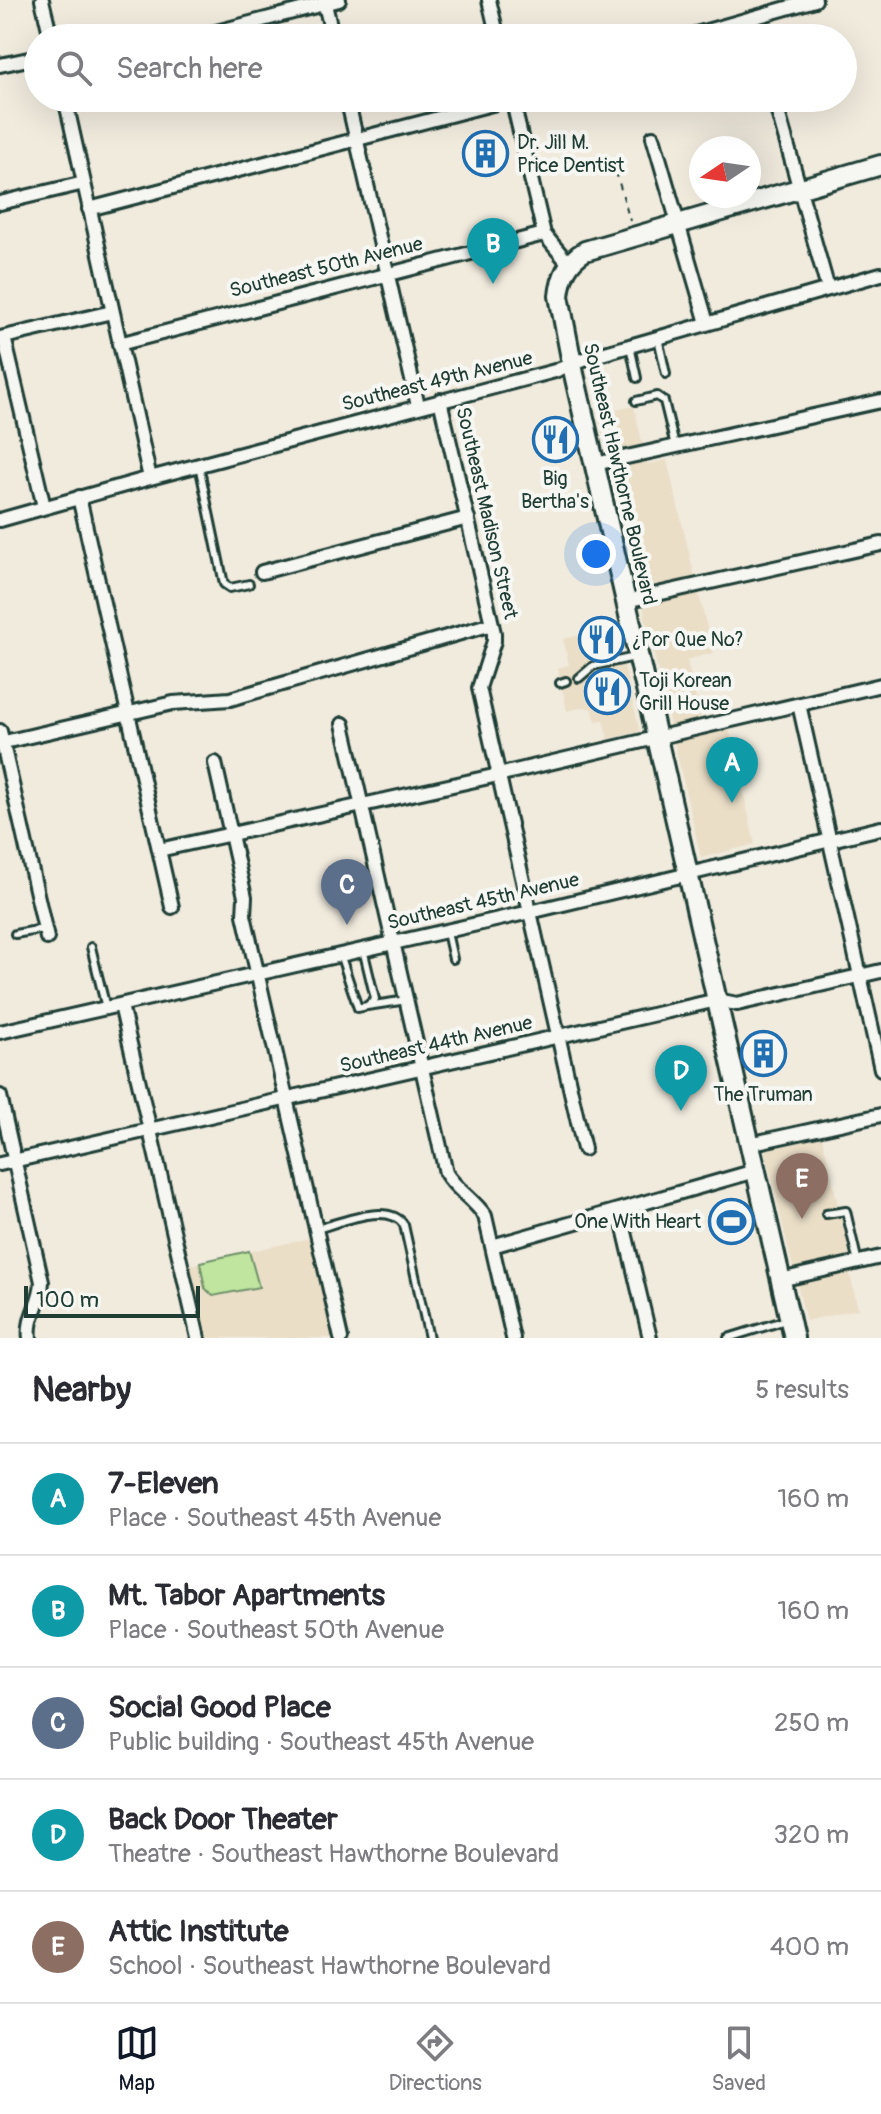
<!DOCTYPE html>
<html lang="en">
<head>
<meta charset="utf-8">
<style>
	:root { --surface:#fff; --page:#f7f7f7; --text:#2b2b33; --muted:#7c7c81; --line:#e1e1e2; --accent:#111827 }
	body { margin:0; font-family:Pangolin,sans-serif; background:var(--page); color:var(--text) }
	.compass { position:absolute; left:689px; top:136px; width:72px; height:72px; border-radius:50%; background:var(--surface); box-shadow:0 8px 32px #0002; rotate:257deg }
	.scale { position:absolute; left:24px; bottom:20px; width:176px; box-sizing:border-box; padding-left:8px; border:4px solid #1f3d34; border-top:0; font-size:22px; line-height:28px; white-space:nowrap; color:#1f3d34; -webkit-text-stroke:6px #f6f6f2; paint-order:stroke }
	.you { position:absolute; left:596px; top:554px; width:28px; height:28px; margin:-20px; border:6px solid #fff; border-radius:50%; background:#1a73e8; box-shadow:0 0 0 12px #1a73e833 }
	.badge { display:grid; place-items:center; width:52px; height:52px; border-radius:50%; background:var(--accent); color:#fff; font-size:26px; font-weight:700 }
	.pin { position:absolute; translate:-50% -66px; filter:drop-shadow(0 2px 4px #0008) }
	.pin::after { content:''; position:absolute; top:42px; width:28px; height:24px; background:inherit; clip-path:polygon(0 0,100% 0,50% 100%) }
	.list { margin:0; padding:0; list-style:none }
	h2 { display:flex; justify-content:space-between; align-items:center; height:104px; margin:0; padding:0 32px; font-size:34px }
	h2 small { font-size:26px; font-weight:400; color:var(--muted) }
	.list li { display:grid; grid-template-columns:52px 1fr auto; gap:24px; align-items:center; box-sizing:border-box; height:112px; padding:0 32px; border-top:2px solid var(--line) }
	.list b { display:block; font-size:30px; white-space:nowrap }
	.list p { margin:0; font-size:26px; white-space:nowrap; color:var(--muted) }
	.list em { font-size:26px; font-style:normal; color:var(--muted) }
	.icon { flex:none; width:44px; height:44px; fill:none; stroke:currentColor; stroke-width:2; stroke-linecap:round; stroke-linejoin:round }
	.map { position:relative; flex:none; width:881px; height:1338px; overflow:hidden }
	.search { position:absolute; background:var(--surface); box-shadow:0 8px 32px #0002; left:24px; right:24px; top:24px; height:88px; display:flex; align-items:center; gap:20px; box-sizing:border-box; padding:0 28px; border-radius:44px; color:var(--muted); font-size:30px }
	.sheet { height:664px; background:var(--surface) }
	nav { display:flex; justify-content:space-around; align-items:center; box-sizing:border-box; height:112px; border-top:2px solid var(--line); background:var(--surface); font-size:22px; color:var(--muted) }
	nav a { display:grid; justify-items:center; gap:4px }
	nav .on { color:var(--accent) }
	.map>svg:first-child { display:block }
	.built { fill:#eadec7 }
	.green { fill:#bfe59f; stroke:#6f916a; stroke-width:2 }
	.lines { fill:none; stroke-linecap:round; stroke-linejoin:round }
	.lane-casing { stroke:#1f3d34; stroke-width:12 }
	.street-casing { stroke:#1f3d34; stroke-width:18 }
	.secondary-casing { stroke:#1f3d34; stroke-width:24 }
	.path { stroke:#1f3d34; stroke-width:2; stroke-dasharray:6 6; stroke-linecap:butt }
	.lane { stroke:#f6f6f2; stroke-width:6 }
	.street { stroke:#f6f6f2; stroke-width:12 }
	.secondary { stroke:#f6f6f2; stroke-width:18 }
	.labels { text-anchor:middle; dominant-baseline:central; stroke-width:8; stroke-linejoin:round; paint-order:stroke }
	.poi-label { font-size:20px; fill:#1f3d34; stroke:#f6f6f2; text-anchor:start }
	.street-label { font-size:20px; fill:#1f3d34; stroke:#f6f6f2 }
</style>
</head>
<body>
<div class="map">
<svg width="881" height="1338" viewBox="0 0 881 1338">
	<rect width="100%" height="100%" fill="#f1ebde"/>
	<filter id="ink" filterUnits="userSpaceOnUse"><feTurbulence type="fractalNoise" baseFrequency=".0125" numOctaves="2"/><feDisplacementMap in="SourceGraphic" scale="16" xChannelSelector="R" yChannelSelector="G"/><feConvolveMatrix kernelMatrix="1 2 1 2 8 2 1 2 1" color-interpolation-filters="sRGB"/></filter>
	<g filter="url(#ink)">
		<!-- built -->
		<path class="built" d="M 634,406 L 647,464 L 667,460 L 713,653 L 687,660 L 702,725 L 727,720 L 755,844 L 701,858 L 598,414 Z
			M 615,627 L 640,732 L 608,739 L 603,720 L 596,721 L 592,709 L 584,707 L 567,711 L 558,668 L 569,665 L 563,639 Z
			M 822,1137 L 854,1272 L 850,1274 L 858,1309 L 806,1321 L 765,1152 L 767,1149 Z
			M 310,1238 L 332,1338 L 206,1338 L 189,1265 Z"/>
		<!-- green -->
		<path class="green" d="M 249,1251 L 259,1287 L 213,1296 L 205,1288 L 200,1262 Z"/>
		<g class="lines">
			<defs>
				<path id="lane" d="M 658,338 L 666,374
					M 630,346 L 637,378
					M 636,401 L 657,396 L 664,401 L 675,446
					M 199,465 L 224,584 L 230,588 L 249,584
					M 579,678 L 593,666 L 635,657
					M 560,683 L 566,681
					M 447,932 L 453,959
					M 15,934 L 43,929
					M 91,947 L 106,1008
					M 340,954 L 358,1008 L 367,1006 L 375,999 L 363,949
					M 367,1006 L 407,1000
					M 826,1214 L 846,1211 L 858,1263
					M 316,1229 C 340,1223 389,1201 404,1225 L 429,1338
					M 728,1338 L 786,1320"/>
				<path id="street" d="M 42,0 L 51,38
					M 324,0 L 333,38
					M 489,0 L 498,38
					M 193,38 L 339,0
					M 682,38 L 815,0
					M 0,65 L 38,57
					M 65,98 L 150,478
					M 347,98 L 418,406
					M 512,98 L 544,234 L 569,264
					M 774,98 L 828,289
					M 653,137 L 707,323
					M 0,203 L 84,183
					M 89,209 L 496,103 L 503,98
					M 4,337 L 44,507
					M 0,338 L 112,312
					M 119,344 L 544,234
					M 440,400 L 494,633 L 494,641 L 479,688 L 584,1149
					M 595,464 L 881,401
					M 79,497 L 172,907
					M 0,520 L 150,478 L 555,371 L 584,359 L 881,274
					M 262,572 L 468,518
					M 626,601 L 881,544
					M 799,704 L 881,1069
					M 343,724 L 446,1173 C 456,1190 474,1199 485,1216 L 513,1338
					M 0,731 L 47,938
					M 0,743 L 173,703 L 230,699 L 492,624
					M 215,763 L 245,897 L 244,915 L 341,1338
					M 159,850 L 498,775 L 881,685
					M 121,1005 L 198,1338
					M 0,1032 L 530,912 L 881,828
					M 0,1096 L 42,1282 C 41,1303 27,1317 30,1338
					M 749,1144 L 881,1115
					M 0,1164 L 717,1000 L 737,1004 L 881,971
					M 620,1211 L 650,1338
					M 492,1246 L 755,1171
					M 780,1280 L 881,1257"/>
				<path id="secondary" d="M 794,1338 L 574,374 L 559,296 C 561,276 568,261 585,251 L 881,165"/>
			</defs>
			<!-- lane casing -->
			<use href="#lane" class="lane-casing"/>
			<!-- street casing -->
			<use href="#street" class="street-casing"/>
			<!-- secondary casing -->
			<use href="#secondary" class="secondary-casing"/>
			<!-- path -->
			<path class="path" d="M 616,172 L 630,221"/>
			<!-- lane -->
			<use href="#lane" class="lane"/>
			<!-- street -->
			<use href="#street" class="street"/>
			<!-- secondary -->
			<use href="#secondary" class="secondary"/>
		</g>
	</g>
	<!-- icons -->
	<defs>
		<symbol id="building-ring" viewBox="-11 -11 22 22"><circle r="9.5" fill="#f6f6f2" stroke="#1f6fb2" stroke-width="1.5"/><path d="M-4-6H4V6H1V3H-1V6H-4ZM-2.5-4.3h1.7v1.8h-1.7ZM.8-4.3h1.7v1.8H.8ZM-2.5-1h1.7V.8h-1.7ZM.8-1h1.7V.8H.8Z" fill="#1f6fb2"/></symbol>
		<symbol id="restaurant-ring" viewBox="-11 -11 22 22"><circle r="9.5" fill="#f6f6f2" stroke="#1f6fb2" stroke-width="1.5"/><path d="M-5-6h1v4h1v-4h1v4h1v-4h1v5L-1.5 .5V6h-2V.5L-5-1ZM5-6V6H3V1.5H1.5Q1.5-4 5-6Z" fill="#1f6fb2"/></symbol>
		<symbol id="stadium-ring" viewBox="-11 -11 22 22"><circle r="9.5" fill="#f6f6f2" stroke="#1f6fb2" stroke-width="1.5"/><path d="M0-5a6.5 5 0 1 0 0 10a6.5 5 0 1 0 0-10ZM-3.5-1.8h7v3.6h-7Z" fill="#1f6fb2"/></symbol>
	</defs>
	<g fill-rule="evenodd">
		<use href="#building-ring" x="460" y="128" width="51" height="51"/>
		<use href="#restaurant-ring" x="530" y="414" width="51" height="51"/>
		<use href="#restaurant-ring" x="576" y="614" width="51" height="51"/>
		<use href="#restaurant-ring" x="582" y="666" width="51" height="51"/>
		<use href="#building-ring" x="738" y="1028" width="51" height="51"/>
		<use href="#stadium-ring" x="706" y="1196" width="51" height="51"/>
	</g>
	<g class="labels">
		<!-- poi labels -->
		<g class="poi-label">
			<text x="517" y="142">Dr. Jill M.<tspan x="517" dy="23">Price Dentist</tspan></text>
			<text x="555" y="478" text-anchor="middle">Big<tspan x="555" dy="23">Bertha's</tspan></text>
			<text x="632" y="639">¿Por Que No?</text>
			<text x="639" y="680">Toji Korean<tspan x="639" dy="23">Grill House</tspan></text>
			<text x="763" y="1094" text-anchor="middle">The Truman</text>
			<text x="701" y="1221" text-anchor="end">One With Heart</text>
		</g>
		<!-- street labels -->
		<g class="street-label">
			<text transform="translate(326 267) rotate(-14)">Southeast 50th Avenue</text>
			<text transform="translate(437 381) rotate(-14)">Southeast 49th Avenue</text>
			<text transform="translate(620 474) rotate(77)">Southeast Hawthorne Boulevard</text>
			<text transform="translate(487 513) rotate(77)">Southeast Madison Street</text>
			<text transform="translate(483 901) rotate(-13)">Southeast 45th Avenue</text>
			<text transform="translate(436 1044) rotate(-13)">Southeast 44th Avenue</text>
		</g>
	</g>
</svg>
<svg class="compass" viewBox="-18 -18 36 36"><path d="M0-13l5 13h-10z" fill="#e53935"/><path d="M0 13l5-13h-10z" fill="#7c7c81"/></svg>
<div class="scale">100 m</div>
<div class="you"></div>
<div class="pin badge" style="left:732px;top:803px;background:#0f9aa8">A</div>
<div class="pin badge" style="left:493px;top:284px;background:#0f9aa8">B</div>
<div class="pin badge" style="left:347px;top:925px;background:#5c6f8a">C</div>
<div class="pin badge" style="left:681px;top:1111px;background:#0f9aa8">D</div>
<div class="pin badge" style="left:802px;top:1219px;background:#8d6e63">E</div>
<div class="search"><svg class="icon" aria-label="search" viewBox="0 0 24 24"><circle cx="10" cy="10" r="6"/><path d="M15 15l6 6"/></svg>Search here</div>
</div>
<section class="sheet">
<h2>Nearby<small>5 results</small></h2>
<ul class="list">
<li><span class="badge" style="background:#0f9aa8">A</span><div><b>7-Eleven</b><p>Place · Southeast 45th Avenue</p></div><em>160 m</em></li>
<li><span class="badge" style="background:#0f9aa8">B</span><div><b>Mt. Tabor Apartments</b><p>Place · Southeast 50th Avenue</p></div><em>160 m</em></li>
<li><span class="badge" style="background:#5c6f8a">C</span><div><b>Social Good Place</b><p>Public building · Southeast 45th Avenue</p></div><em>250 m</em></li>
<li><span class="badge" style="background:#0f9aa8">D</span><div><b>Back Door Theater</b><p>Theatre · Southeast Hawthorne Boulevard</p></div><em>320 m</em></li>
<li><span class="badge" style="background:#8d6e63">E</span><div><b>Attic Institute</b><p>School · Southeast Hawthorne Boulevard</p></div><em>400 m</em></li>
</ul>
</section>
<nav>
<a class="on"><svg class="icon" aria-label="map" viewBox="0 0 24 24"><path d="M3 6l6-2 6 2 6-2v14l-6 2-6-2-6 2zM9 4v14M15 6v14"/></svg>Map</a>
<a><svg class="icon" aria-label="directions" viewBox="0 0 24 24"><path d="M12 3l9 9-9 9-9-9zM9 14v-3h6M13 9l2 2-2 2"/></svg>Directions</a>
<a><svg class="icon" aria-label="saved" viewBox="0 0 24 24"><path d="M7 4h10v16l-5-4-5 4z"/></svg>Saved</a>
</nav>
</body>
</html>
